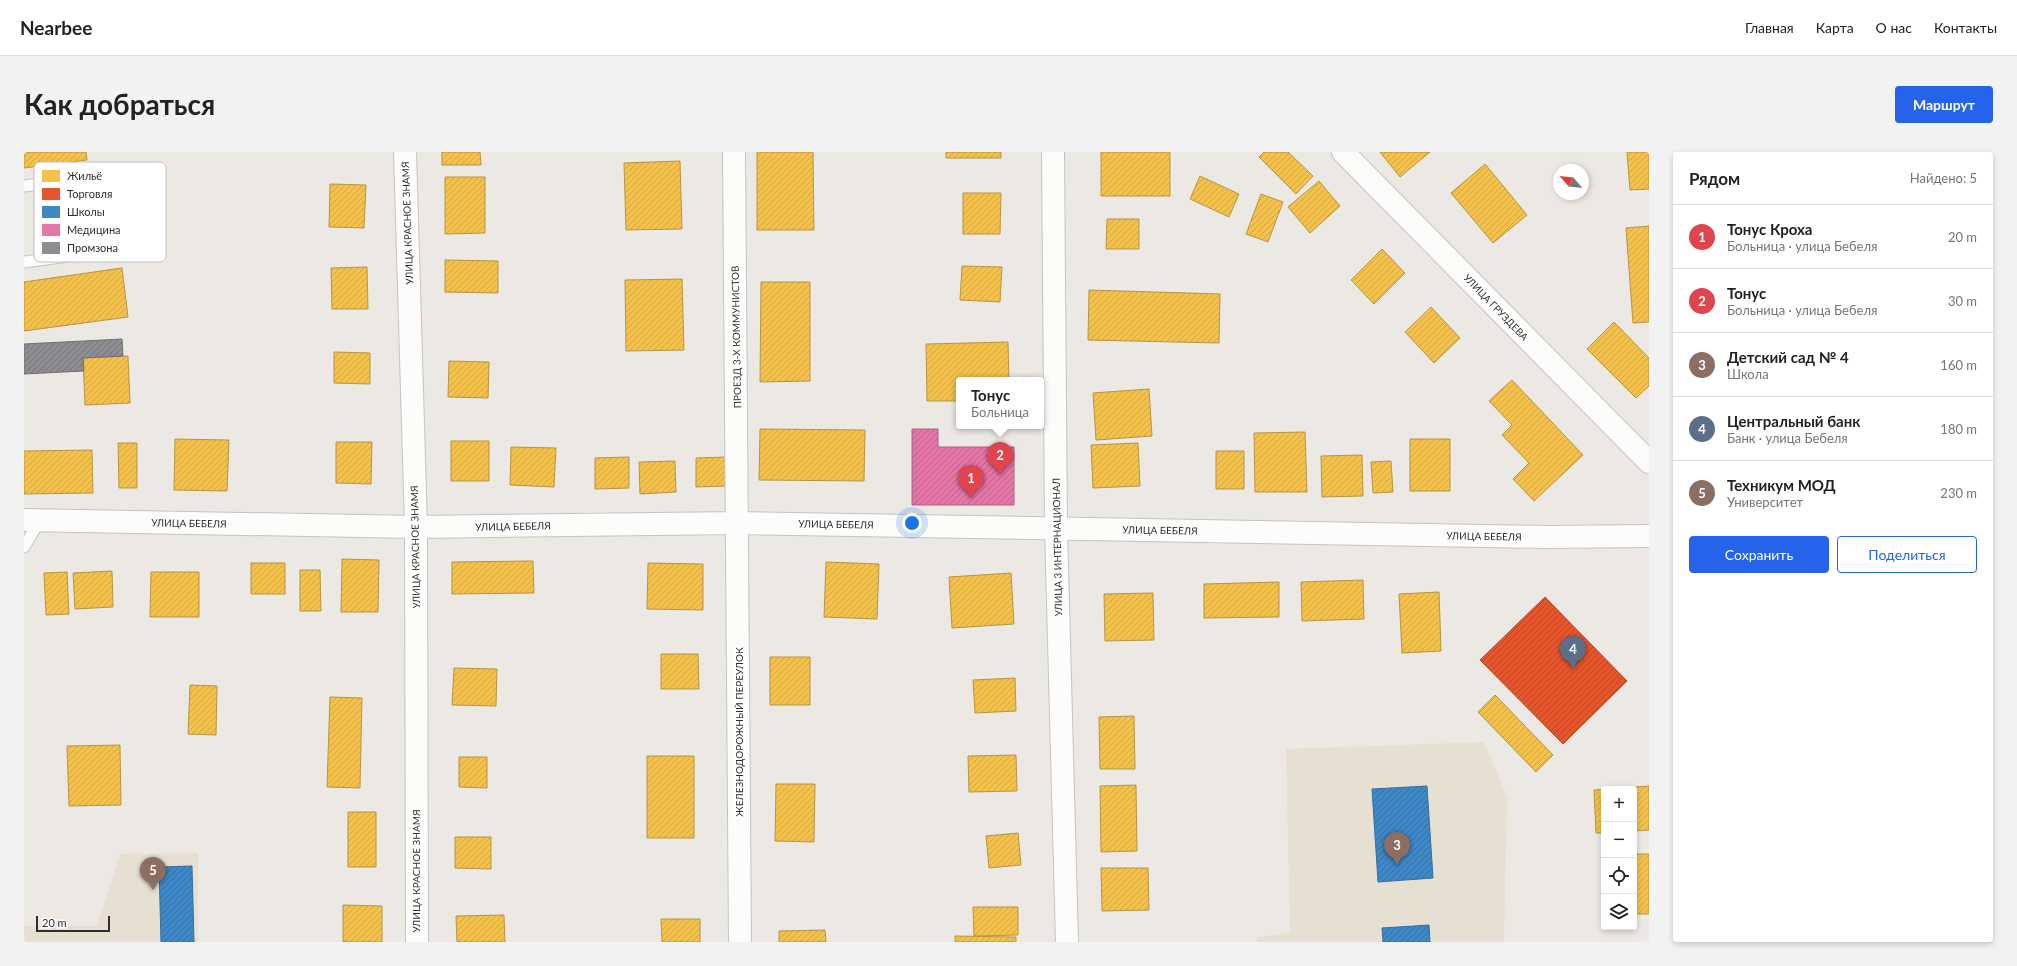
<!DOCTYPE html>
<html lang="ru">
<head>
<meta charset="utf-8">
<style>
	:root { --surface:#fff; --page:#f2f2f2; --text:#222; --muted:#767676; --line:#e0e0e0; --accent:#2563eb }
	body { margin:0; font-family:Lato,sans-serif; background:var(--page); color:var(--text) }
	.controls { position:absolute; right:12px; bottom:12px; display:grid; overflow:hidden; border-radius:4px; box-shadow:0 2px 6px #0003 }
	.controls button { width:36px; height:36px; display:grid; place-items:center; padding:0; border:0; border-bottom:1px solid var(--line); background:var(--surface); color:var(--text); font:20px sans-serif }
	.compass { position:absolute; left:1529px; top:12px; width:36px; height:36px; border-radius:50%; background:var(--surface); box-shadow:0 2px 6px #0003; rotate:298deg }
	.scale { position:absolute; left:12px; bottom:10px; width:74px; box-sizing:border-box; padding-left:4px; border:2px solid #2e2e2e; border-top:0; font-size:11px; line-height:14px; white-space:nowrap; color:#2e2e2e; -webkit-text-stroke:3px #fff; paint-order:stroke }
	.you { position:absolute; left:888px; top:371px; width:14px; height:14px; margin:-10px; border:3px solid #fff; border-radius:50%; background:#1a73e8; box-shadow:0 0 0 6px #1a73e833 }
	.badge { display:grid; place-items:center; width:26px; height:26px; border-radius:50%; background:var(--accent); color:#fff; font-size:13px; font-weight:700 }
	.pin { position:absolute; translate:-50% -33px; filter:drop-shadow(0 1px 2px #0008) }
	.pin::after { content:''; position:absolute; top:21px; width:14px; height:12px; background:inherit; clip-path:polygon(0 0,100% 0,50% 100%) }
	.popup { position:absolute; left:932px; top:225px; width:88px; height:52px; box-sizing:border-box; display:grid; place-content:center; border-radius:4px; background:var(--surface); filter:drop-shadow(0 1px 3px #0005); font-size:13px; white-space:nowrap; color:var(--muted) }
	.popup b { font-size:15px; color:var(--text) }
	.popup::after { content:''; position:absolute; left:50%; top:100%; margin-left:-8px; border:8px solid transparent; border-top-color:var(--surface) }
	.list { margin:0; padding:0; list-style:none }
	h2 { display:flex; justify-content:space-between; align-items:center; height:52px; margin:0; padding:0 16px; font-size:17px }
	h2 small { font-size:13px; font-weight:400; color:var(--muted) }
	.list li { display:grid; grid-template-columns:26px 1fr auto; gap:12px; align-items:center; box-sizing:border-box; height:64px; padding:0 16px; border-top:1px solid var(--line) }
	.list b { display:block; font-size:15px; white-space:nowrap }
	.list p { margin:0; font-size:13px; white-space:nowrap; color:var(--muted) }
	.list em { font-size:13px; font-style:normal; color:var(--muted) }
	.actions { display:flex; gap:8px; padding:12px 16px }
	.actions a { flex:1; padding:9px 0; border:1px solid var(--accent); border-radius:4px; text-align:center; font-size:14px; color:var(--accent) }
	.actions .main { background:var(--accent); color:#fff }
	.icon { flex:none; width:22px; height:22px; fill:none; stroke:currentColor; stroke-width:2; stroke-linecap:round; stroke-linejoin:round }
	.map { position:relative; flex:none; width:1625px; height:790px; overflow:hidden; border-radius:4px }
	header { display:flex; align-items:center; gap:24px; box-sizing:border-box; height:56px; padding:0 20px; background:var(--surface); border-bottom:1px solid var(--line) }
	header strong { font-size:19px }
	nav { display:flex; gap:22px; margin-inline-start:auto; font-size:14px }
	.intro { display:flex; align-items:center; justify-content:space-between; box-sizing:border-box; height:96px; padding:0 24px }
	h1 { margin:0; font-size:28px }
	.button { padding:10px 18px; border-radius:4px; background:var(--accent); color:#fff; font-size:14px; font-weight:700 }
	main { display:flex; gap:24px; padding:0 24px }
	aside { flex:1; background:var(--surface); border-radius:4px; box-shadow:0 2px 6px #0003 }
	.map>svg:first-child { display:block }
	.education { fill:#e6e0d3 }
	.homes { fill:url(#homes-hatch); stroke:#b79544 }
	.shops { fill:url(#shops-hatch); stroke:#ad4b2e }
	.schools { fill:url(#schools-hatch); stroke:#3a6d98 }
	.health { fill:url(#health-hatch); stroke:#ad6183 }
	.industry { fill:url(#industry-hatch); stroke:#707074 }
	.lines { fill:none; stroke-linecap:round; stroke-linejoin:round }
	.service-casing { stroke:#c5c4c5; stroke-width:13 }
	.minor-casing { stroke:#c5c4c5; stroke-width:24 }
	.secondary-casing { stroke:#c5c4c5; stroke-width:24 }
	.service { stroke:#fcfcfb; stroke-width:11 }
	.minor { stroke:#fcfcfb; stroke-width:22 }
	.secondary { stroke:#fcfcfb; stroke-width:22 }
	.labels { text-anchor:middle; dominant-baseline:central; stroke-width:4; stroke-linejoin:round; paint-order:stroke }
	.street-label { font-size:10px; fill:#2e2e2e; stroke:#fff }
	.key { fill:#fff; stroke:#c0c0c0; stroke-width:1 }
	.key-label { font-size:11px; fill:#2e2e2e }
</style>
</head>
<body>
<header>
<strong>Nearbee</strong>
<nav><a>Главная</a><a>Карта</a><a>О нас</a><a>Контакты</a></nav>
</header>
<div class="intro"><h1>Как добраться</h1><a class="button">Маршрут</a></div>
<main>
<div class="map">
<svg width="1625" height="790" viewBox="0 0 1625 790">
	<defs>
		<pattern id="homes-hatch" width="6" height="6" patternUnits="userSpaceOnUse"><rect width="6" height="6" fill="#f2c14e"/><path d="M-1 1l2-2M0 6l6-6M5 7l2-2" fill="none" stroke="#d0a644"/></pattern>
		<pattern id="shops-hatch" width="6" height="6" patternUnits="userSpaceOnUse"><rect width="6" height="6" fill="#e4572e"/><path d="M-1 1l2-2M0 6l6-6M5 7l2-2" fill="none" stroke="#b94828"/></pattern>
		<pattern id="schools-hatch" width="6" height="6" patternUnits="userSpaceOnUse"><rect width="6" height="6" fill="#3f88c5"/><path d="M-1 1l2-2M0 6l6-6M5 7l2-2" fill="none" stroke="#3570a0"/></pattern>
		<pattern id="health-hatch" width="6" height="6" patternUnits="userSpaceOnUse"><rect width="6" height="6" fill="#e377a8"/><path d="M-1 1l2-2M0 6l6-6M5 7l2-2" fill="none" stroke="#b86289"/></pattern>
		<pattern id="industry-hatch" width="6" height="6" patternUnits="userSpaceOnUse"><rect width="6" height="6" fill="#8d8d92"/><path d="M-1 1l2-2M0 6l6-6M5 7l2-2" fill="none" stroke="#747478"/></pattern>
	</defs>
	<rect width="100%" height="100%" fill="#ece8e4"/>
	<!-- education -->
	<path class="education" d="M 1460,590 L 1483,645 L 1480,790 L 1233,790 L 1233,785 L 1266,781 L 1262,597 Z
		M 174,701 L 174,790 L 0,790 L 0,774 L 73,774 L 96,702 Z"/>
	<!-- homes -->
	<path class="homes" d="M 0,0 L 62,0 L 63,8 L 0,16 Z
		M 418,0 L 456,0 L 457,13 L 418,13 Z
		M 733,0 L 789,0 L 790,78 L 733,78 Z
		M 922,0 L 977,0 L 977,6 L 922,6 Z
		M 1077,0 L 1146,0 L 1146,44 L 1077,44 Z
		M 1240,0 L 1264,0 L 1289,24 L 1272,42 L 1235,5 Z
		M 1356,0 L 1406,0 L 1376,25 Z
		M 1603,0 L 1625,0 L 1625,37 L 1606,38 Z
		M 656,9 L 658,77 L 602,78 L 600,11 Z
		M 1461,12 L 1503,63 L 1469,91 L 1427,41 Z
		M 1176,24 L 1215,42 L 1205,65 L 1166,47 Z
		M 421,25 L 461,25 L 461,81 L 421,82 Z
		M 1295,29 L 1316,54 L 1286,81 L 1264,55 Z
		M 306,32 L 342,33 L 340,76 L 305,75 Z
		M 939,41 L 977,41 L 976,82 L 939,82 Z
		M 1237,42 L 1259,50 L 1244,90 L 1222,82 Z
		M 1083,67 L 1115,67 L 1115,97 L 1082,97 Z
		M 1625,74 L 1625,170 L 1609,171 L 1602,76 Z
		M 1358,97 L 1381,121 L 1350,152 L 1327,128 Z
		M 421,108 L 474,109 L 474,141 L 421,140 Z
		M 938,114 L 978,115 L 976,150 L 936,148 Z
		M 343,115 L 344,157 L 308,157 L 307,116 Z
		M 98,116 L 104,165 L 0,179 L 0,130 Z
		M 658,127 L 660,198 L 602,199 L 601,128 Z
		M 737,130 L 786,130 L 786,229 L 736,230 Z
		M 1065,138 L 1196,142 L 1195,191 L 1064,188 Z
		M 1407,155 L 1436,186 L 1410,211 L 1381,180 Z
		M 1590,170 L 1625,206 L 1625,234 L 1612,246 L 1563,197 Z
		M 984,190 L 985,228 L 935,228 L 935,249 L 903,249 L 902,192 Z
		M 310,200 L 346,201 L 346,232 L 310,231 Z
		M 104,204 L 106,251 L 61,253 L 59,206 Z
		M 425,209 L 465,210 L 464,246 L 424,245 Z
		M 1488,228 L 1559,303 L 1510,349 L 1489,327 L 1505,311 L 1478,283 L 1488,273 L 1465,249 Z
		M 1125,237 L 1128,284 L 1072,288 L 1069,241 Z
		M 736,277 L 841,278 L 840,329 L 735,328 Z
		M 1281,280 L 1283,340 L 1231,340 L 1230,281 Z
		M 151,287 L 205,288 L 203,339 L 150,338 Z
		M 1386,287 L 1426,287 L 1426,339 L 1386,339 Z
		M 427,289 L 465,289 L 465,329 L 427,329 Z
		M 312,290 L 348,290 L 347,332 L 312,331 Z
		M 94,291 L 113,291 L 113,336 L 95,336 Z
		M 1114,291 L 1116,334 L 1069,336 L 1067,293 Z
		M 487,295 L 532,296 L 530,335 L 486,333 Z
		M 68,298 L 69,341 L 0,342 L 0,299 Z
		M 1192,299 L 1220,299 L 1220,337 L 1192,337 Z
		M 1338,303 L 1339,344 L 1298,345 L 1297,304 Z
		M 605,305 L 605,336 L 571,337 L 571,306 Z
		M 702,305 L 703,334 L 672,335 L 672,306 Z
		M 651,309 L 652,340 L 616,342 L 615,310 Z
		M 1367,309 L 1369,340 L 1349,341 L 1347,310 Z
		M 318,407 L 355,408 L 354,460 L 317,460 Z
		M 509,409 L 510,441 L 428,442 L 428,410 Z
		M 802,410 L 855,412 L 853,467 L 800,465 Z
		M 227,411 L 261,411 L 261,442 L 227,442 Z
		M 624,411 L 679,412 L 679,458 L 623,457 Z
		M 276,418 L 296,418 L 297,459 L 276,459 Z
		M 88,419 L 89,455 L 51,457 L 49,421 Z
		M 43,420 L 45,462 L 22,463 L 20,421 Z
		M 127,420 L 175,420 L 175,465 L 126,465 Z
		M 987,421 L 990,472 L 928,476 L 925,425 Z
		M 1339,428 L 1340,467 L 1278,469 L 1277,430 Z
		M 1255,430 L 1255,465 L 1180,466 L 1180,432 Z
		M 1415,440 L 1417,499 L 1378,501 L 1375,442 Z
		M 1129,441 L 1130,488 L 1081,489 L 1080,442 Z
		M 637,502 L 674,502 L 675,537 L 637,537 Z
		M 746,505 L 786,505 L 786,553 L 746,553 Z
		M 430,516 L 473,517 L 472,554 L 428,553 Z
		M 991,526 L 992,559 L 951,561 L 949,528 Z
		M 166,533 L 193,534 L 192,583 L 164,582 Z
		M 1471,543 L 1529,603 L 1512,620 L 1454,560 Z
		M 306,545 L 338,546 L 336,636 L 303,635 Z
		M 1110,564 L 1111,617 L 1076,617 L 1075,565 Z
		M 96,593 L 97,653 L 45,654 L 43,594 Z
		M 992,603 L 993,639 L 945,640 L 944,604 Z
		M 623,604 L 670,604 L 670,686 L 623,686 Z
		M 435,605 L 463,605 L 463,636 L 435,635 Z
		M 752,632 L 791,632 L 790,690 L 751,689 Z
		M 1112,633 L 1113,699 L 1077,700 L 1076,634 Z
		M 1625,634 L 1625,678 L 1610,679 L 1610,637 L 1580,637 L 1580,681 L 1572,681 L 1570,638 Z
		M 324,660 L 352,660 L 352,715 L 324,715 Z
		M 994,681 L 997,713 L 965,716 L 962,684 Z
		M 431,685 L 467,685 L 467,717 L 431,716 Z
		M 1610,702 L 1625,702 L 1625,762 L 1610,762 Z
		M 1077,716 L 1124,716 L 1125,758 L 1078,759 Z
		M 319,753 L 358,754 L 358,790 L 319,790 Z
		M 949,755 L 994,755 L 994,783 L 950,784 Z
		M 480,763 L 481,790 L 433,790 L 432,764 Z
		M 637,767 L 676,767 L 676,790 L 638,790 Z
		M 801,778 L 802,790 L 755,790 L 755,779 Z
		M 931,784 L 992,785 L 992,790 L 931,790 Z"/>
	<!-- shops -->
	<path class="shops" d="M 1521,445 L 1603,529 L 1539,592 L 1456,508 Z"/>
	<!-- schools -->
	<path class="schools" d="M 1403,634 L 1409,726 L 1354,730 L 1348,637 Z
		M 168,714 L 170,790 L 137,790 L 135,715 Z
		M 1405,773 L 1406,790 L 1359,790 L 1358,776 Z"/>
	<!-- health -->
	<path class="health" d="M 888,277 L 914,277 L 914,295 L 990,295 L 990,353 L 888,353 Z"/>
	<!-- industry -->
	<path class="industry" d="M 98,187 L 99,204 L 59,206 L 60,219 L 0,222 L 0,192 Z"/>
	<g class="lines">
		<defs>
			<path id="service" d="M 0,34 L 71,25
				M 0,110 L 104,96
				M 0,395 L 16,368"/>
			<path id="minor" d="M 381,0 L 392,375 L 393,790
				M 710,0 L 716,790
				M 1319,0 L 1625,310
				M 0,368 L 392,375 L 714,371 L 1522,385 L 1625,384"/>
			<path id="secondary" d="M 1029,0 L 1032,376 L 1043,790"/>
		</defs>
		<!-- service casing -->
		<use href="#service" class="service-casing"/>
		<!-- minor casing -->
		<use href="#minor" class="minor-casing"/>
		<!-- secondary casing -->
		<use href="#secondary" class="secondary-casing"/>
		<!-- service -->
		<use href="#service" class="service"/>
		<!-- minor -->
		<use href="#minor" class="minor"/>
		<!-- secondary -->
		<use href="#secondary" class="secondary"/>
	</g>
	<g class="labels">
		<!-- street labels -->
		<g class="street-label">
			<text transform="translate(383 71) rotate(-92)">УЛИЦА КРАСНОЕ ЗНАМЯ</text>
			<text transform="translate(1472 155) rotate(46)">УЛИЦА ГРУЗДЕВА</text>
			<text transform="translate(712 185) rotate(-91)">ПРОЕЗД 3-Х КОММУНИСТОВ</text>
			<text transform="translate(165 371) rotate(1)">УЛИЦА БЕБЕЛЯ</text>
			<text transform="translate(812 372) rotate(1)">УЛИЦА БЕБЕЛЯ</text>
			<text transform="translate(489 374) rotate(-1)">УЛИЦА БЕБЕЛЯ</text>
			<text transform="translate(1136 378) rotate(1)">УЛИЦА БЕБЕЛЯ</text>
			<text transform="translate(1460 384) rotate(1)">УЛИЦА БЕБЕЛЯ</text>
			<text transform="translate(391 395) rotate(-91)">УЛИЦА КРАСНОЕ ЗНАМЯ</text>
			<text transform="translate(1033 395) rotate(-91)">УЛИЦА 3 ИНТЕРНАЦИОНАЛ</text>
			<text transform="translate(715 580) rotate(-90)">ЖЕЛЕЗНОДОРОЖНЫЙ ПЕРЕУЛОК</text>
			<text transform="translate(392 719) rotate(-90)">УЛИЦА КРАСНОЕ ЗНАМЯ</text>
		</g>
	</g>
	<!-- legend -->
	<rect x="10" y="10" width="132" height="100" rx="6" class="key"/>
	<rect x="18" y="18" width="18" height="12" fill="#f2c14e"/>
	<rect x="18" y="36" width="18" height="12" fill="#e4572e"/>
	<rect x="18" y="54" width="18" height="12" fill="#3f88c5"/>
	<rect x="18" y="72" width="18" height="12" fill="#e377a8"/>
	<rect x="18" y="90" width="18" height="12" fill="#8d8d92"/>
	<g class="key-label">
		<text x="43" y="28">Жильё</text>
		<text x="43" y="46">Торговля</text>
		<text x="43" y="64">Школы</text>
		<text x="43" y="82">Медицина</text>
		<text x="43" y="100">Промзона</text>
	</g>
</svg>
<div class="controls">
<button>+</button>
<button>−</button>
<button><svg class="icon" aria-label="locate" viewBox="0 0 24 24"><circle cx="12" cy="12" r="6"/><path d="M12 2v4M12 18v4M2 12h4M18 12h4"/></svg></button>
<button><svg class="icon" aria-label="layers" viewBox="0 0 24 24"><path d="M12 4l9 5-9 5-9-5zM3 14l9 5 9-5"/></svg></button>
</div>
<svg class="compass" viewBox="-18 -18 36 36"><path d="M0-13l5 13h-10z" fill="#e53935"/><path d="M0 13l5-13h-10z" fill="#767676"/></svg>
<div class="scale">20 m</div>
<div class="you"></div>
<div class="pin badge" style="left:947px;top:346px;background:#e0444e">1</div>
<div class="pin badge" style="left:976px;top:323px;background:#e0444e">2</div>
<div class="popup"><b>Тонус</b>Больница</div>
<div class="pin badge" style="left:1373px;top:713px;background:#8d6e63">3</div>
<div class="pin badge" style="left:1549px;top:517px;background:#5c6f8a">4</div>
<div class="pin badge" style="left:129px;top:738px;background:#8d6e63">5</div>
</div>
<aside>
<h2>Рядом<small>Найдено: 5</small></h2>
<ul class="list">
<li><span class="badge" style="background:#e0444e">1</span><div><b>Тонус Кроха</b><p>Больница · улица Бебеля</p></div><em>20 m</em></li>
<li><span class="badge" style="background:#e0444e">2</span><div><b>Тонус</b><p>Больница · улица Бебеля</p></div><em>30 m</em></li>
<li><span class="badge" style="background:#8d6e63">3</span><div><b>Детский сад № 4</b><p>Школа</p></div><em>160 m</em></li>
<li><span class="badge" style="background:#5c6f8a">4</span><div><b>Центральный банк</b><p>Банк · улица Бебеля</p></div><em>180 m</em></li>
<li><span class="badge" style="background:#8d6e63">5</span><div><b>Техникум МОД</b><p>Университет</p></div><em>230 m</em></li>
</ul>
<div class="actions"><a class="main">Сохранить</a><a>Поделиться</a></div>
</aside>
</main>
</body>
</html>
